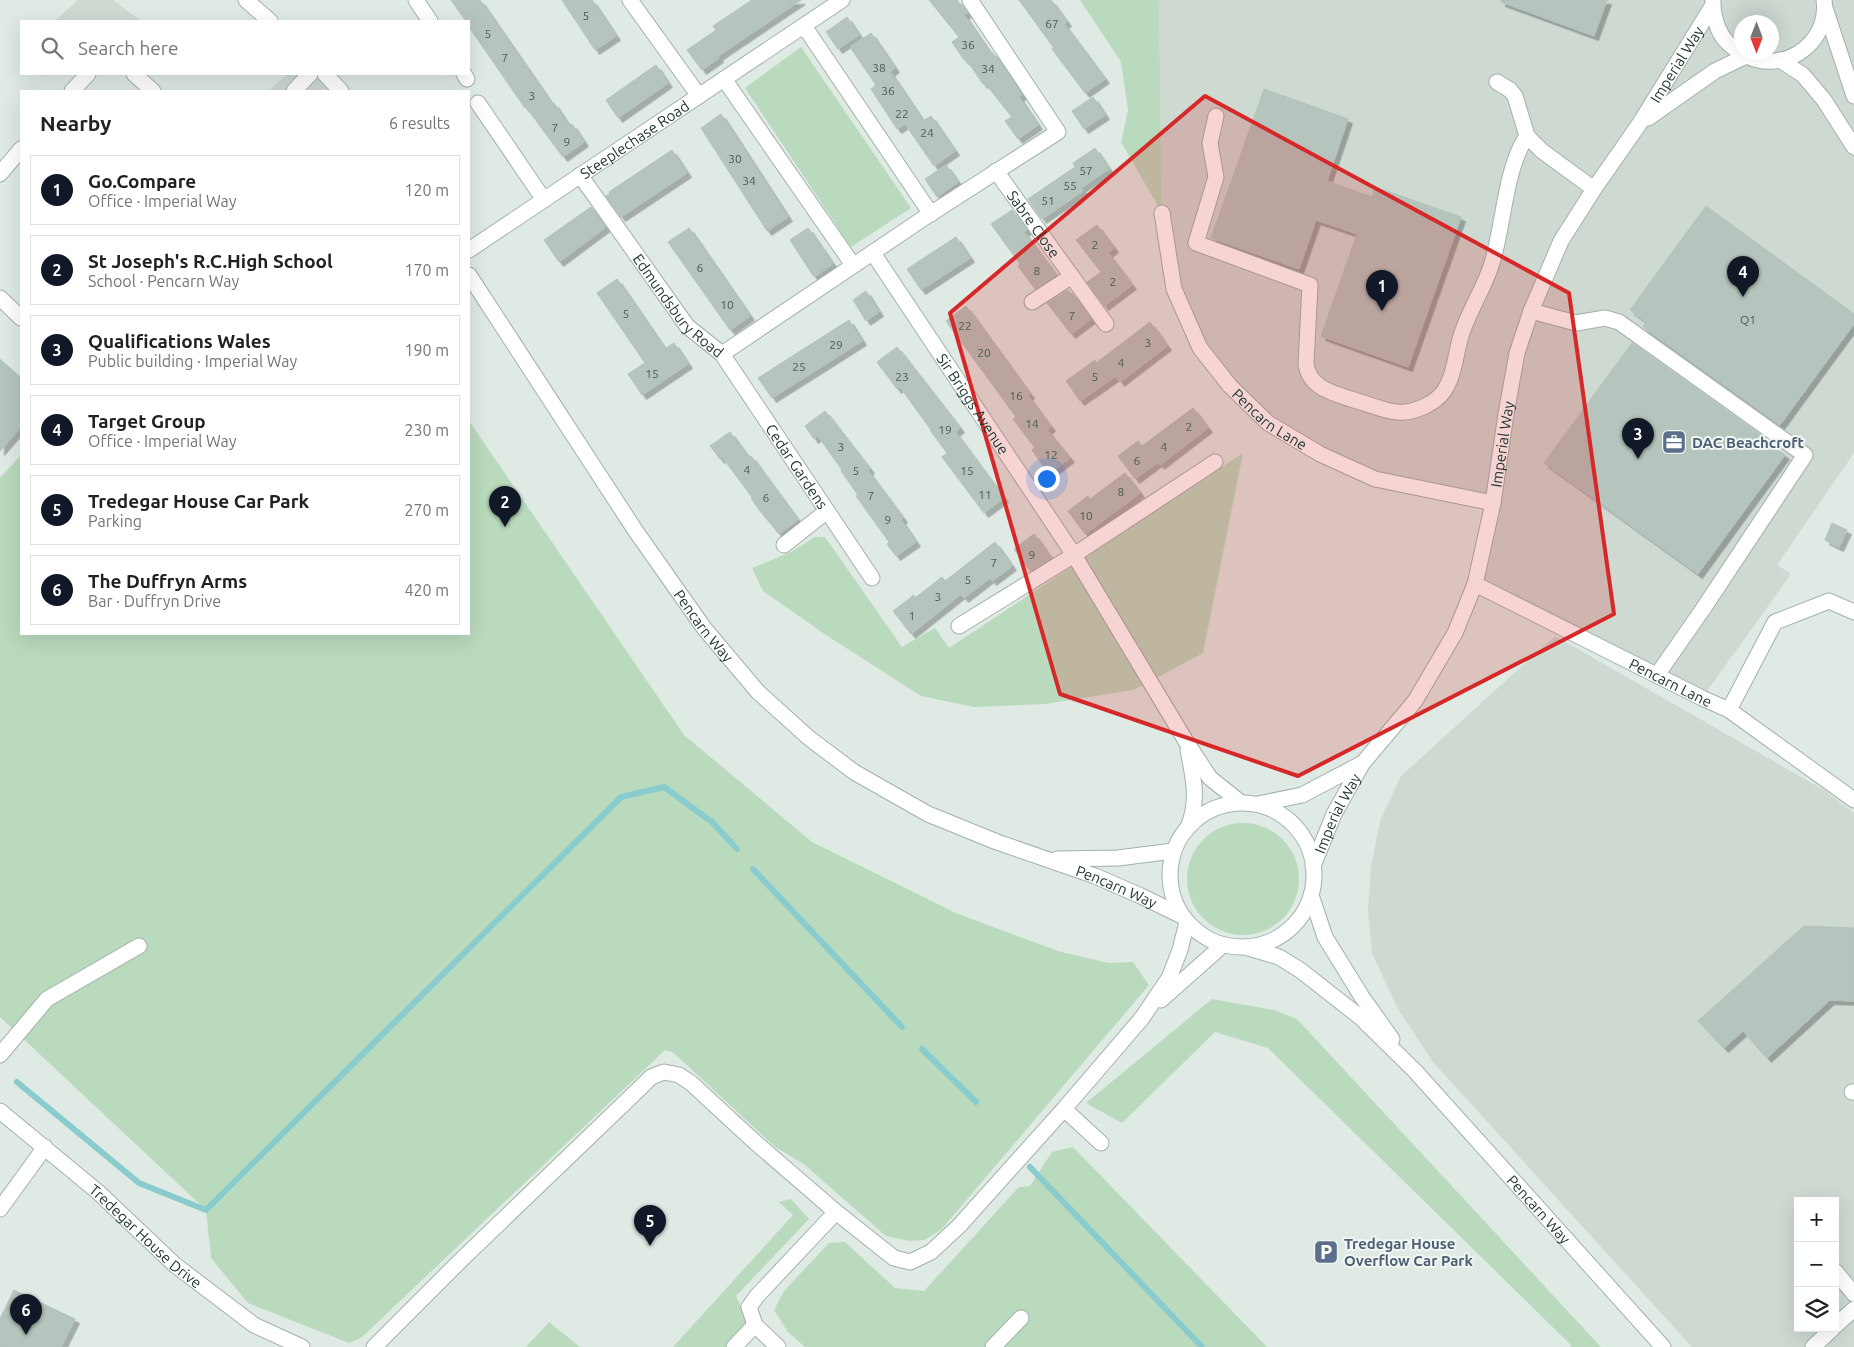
<!DOCTYPE html>
<html lang="en">
<head>
<meta charset="utf-8">
<style>
	:root { --surface:#fff; --page:#f6f6f6; --text:#202124; --muted:#757577; --line:#e0e0e0; --accent:#111827 }
	body { margin:0; font-family:Ubuntu,sans-serif; background:var(--page); color:var(--text) }
	.controls { position:absolute; right:15px; bottom:15px; display:grid; overflow:hidden; border-radius:0px; box-shadow:0 5px 20px #0002 }
	.controls button { width:45px; height:45px; display:grid; place-items:center; padding:0; border:0; border-bottom:1px solid var(--line); background:var(--surface); color:var(--text); font:25px sans-serif }
	.compass { position:absolute; left:1734px; top:15px; width:45px; height:45px; border-radius:50%; background:var(--surface); box-shadow:0 5px 20px #0002; rotate:180deg }
	.you { position:absolute; left:1046px; top:478px; width:18px; height:18px; margin:-12px; border:4px solid #fff; border-radius:50%; background:#1a73e8; box-shadow:0 0 0 8px #1a73e833 }
	.badge { display:grid; place-items:center; width:32px; height:32px; border-radius:50%; background:var(--accent); color:#fff; font-size:16px; font-weight:700 }
	.pin { position:absolute; translate:-50% -41px; filter:drop-shadow(0 1px 2px #0008) }
	.pin::after { content:''; position:absolute; top:26px; width:18px; height:15px; background:inherit; clip-path:polygon(0 0,100% 0,50% 100%) }
	.list { margin:0; padding:0; list-style:none }
	h2 { display:flex; justify-content:space-between; align-items:center; height:65px; margin:0; padding:0 20px; font-size:21px }
	h2 small { font-size:16px; font-weight:400; color:var(--muted) }
	.list li { display:grid; grid-template-columns:32px 1fr auto; gap:15px; align-items:center; box-sizing:border-box; height:70px; margin:0 10px 10px; padding:0 10px; border:1px solid var(--line); border-radius:0px }
	.list b { display:block; font-size:19px; white-space:nowrap }
	.list p { margin:0; font-size:16px; white-space:nowrap; color:var(--muted) }
	.list em { font-size:16px; font-style:normal; color:var(--muted) }
	.icon { flex:none; width:28px; height:28px; fill:none; stroke:currentColor; stroke-width:2; stroke-linecap:round; stroke-linejoin:round }
	.map { position:relative; flex:none; width:1854px; height:1347px; overflow:hidden }
	.search { position:absolute; background:var(--surface); box-shadow:0 5px 20px #0002; left:20px; top:20px; width:450px; height:55px; display:flex; align-items:center; gap:12px; box-sizing:border-box; padding:0 18px; border-radius:0px; color:var(--muted); font-size:19px }
	.panel { position:absolute; background:var(--surface); box-shadow:0 5px 20px #0002; left:20px; top:90px; width:450px; height:545px; border-radius:0px }
	.map>svg:first-child { display:block }
	.built { fill:#ced9d2; fill-rule:evenodd }
	.green { fill:#b9dabd }
	.lines { fill:none; stroke-linecap:round; stroke-linejoin:round }
	.stream { stroke:#8acccd; stroke-width:6 }
	.building { fill:#b5c4bc; stroke:#b2c3ba; filter:url(#shadow) }
	.minor-casing { stroke:#a2b1aa; stroke-width:17 }
	.minor { stroke:#fff; stroke-width:15 }
	.marked { fill:#d62828; fill-opacity:0.2; stroke:#d62828; stroke-width:4; stroke-linejoin:round }
	.labels { text-anchor:middle; dominant-baseline:central; stroke-width:4; stroke-linejoin:round; paint-order:stroke }
	.number-label { font-size:12px; fill:#465c52 }
	.street-label { font-size:15px; fill:#21392f; stroke:#f0f7f2 }
	.service-label { font-size:15px; font-weight:bold; fill:#4e5e75; stroke:#f0f7f2; text-anchor:start }
</style>
</head>
<body>
<div class="map">
<svg width="1854" height="1347" viewBox="0 0 1854 1347">
	<defs>
		<filter id="shadow"><feDropShadow dx="4.5" dy="4.5" stdDeviation="0" flood-color="#0004"/></filter>
	</defs>
	<rect width="100%" height="100%" fill="#dfeae4"/>
	<!-- built -->
	<path class="built" d="M 78,0 L 113,0 L 141,21 L 55,21 Z
		M 1159,0 L 1854,0 L 1854,453 L 1777,565 L 1791,574 L 1702,698 L 1475,584 L 1493,503 L 1375,479 L 1320,454 L 1230,386 L 1174,289 L 1162,213 ZM 1742,22 L 1772,22 L 1772,52 L 1742,52 Z
		M 287,74 L 325,74 L 341,91 L 269,91 Z
		M 1555,636 L 1824,790 L 1854,813 L 1854,1347 L 1692,1347 L 1433,1062 L 1398,1009 L 1372,953 L 1368,910 L 1371,867 L 1380,821 L 1401,776 ZM 1798,1201 L 1835,1201 L 1835,1328 L 1798,1328 Z"/>
	<!-- green -->
	<path class="green" d="M 1080,0 L 1159,0 L 1162,213 L 1121,142 L 1128,110 L 1121,62 Z
		M 801,47 L 911,208 L 851,247 L 745,88 Z
		M 469,421 L 684,735 L 812,842 L 958,914 L 1061,952 L 1109,963 L 1133,962 L 1149,985 L 941,1230 L 924,1240 L 909,1241 L 886,1236 L 805,1165 L 774,1146 L 674,1053 L 665,1050 L 362,1337 L 349,1343 L 248,1303 L 211,1258 L 206,1210 L 0,1017 L 0,478 L 21,455 L 21,634 L 469,634 Z
		M 1243,453 L 1203,653 L 1134,690 L 1045,704 L 974,707 L 921,696 L 826,635 L 763,591 L 752,568 L 791,552 L 815,537 L 825,537 L 902,647 L 935,628 L 949,648 Z
		M1187 879a56 56 0 1 1 112 0a56 56 0 1 1-112 0Z
		M 1212,999 L 1274,1010 L 1297,1019 L 1601,1347 L 1570,1347 L 1571,1345 L 1268,1048 L 1215,1032 L 1122,1123 L 1086,1103 Z
		M 1073,1147 L 1267,1347 L 805,1347 L 788,1332 L 774,1310 L 784,1291 L 829,1243 L 845,1242 L 895,1288 L 924,1291 L 1019,1187 L 1030,1186 L 1052,1152 Z
		M 791,1199 L 809,1219 L 736,1296 L 745,1314 L 747,1324 L 725,1347 L 673,1347 L 793,1215 L 779,1202 Z
		M 549,1322 L 580,1347 L 526,1347 Z"/>
	<g class="lines">
		<!-- stream -->
		<path class="stream" d="M 753,869 L 902,1027
			M 922,1049 L 976,1102
			M 17,1082 L 139,1183 L 206,1210 L 621,797 L 664,787 L 712,822 L 737,849
			M 1030,1167 L 1202,1347"/>
	</g>
	<!-- building -->
	<path class="building" d="M 451,0 L 480,0 L 552,104 L 554,103 L 569,126 L 572,124 L 584,142 L 563,157 L 526,107 L 525,108 L 469,27 L 469,21 L 466,21 Z
		M 562,0 L 592,0 L 616,36 L 595,50 Z
		M 752,0 L 801,0 L 718,56 L 719,58 L 702,70 L 687,50 L 716,30 L 713,26 Z
		M 929,0 L 957,0 L 967,13 L 964,15 L 990,53 L 992,52 L 1022,95 L 1019,97 L 1038,125 L 1018,139 L 1005,121 L 1012,117 L 985,83 L 983,84 L 966,59 L 964,60 L 952,42 L 959,37 Z
		M 1019,0 L 1051,0 L 1067,22 L 1064,24 L 1105,79 L 1085,93 L 1052,49 L 1054,48 Z
		M 1501,0 L 1607,0 L 1594,36 L 1501,2 Z
		M 847,17 L 859,35 L 838,49 L 826,32 Z
		M 871,33 L 895,68 L 890,72 L 923,121 L 931,116 L 955,151 L 934,166 L 905,124 L 897,129 L 871,89 L 876,85 L 850,47 Z
		M 656,65 L 668,83 L 618,118 L 606,100 Z
		M 1264,89 L 1348,119 L 1327,181 L 1372,197 L 1375,187 L 1461,217 L 1408,367 L 1321,336 L 1357,234 L 1316,220 L 1299,269 L 1211,238 Z
		M 1093,97 L 1105,115 L 1084,129 L 1072,111 Z
		M 721,114 L 788,217 L 767,231 L 701,128 Z
		M 1095,148 L 1109,169 L 1081,188 L 1083,191 L 1042,219 L 1028,199 L 1075,167 L 1073,163 Z
		M 672,150 L 687,173 L 621,217 L 606,196 L 610,194 L 609,192 Z
		M 946,165 L 958,182 L 937,197 L 925,179 Z
		M 1706,206 L 1854,314 L 1854,324 L 1780,425 L 1643,327 L 1646,322 L 1630,310 Z
		M 591,207 L 606,227 L 559,262 L 544,240 Z
		M 1012,210 L 1027,230 L 1024,232 L 1056,275 L 1035,289 L 1018,266 L 1020,264 L 991,224 Z
		M 1097,225 L 1114,248 L 1108,253 L 1132,285 L 1104,306 L 1087,282 L 1101,272 L 1076,240 Z
		M 689,228 L 750,316 L 730,330 L 668,242 Z
		M 808,228 L 833,264 L 814,277 L 790,240 Z
		M 956,237 L 970,258 L 921,290 L 907,269 Z
		M 617,279 L 665,349 L 674,343 L 688,364 L 642,395 L 628,374 L 645,363 L 597,293 Z
		M 1068,290 L 1071,294 L 1072,293 L 1091,319 L 1071,334 L 1047,303 Z
		M 866,291 L 879,312 L 866,321 L 853,300 Z
		M 966,306 L 1030,394 L 1028,396 L 1051,427 L 1047,430 L 1070,458 L 1049,474 L 1032,450 L 1035,448 L 1013,419 L 1016,417 L 946,321 Z
		M 849,320 L 862,341 L 772,398 L 758,378 Z
		M 1150,322 L 1167,346 L 1120,382 L 1116,376 L 1080,401 L 1066,381 L 1095,360 L 1096,363 Z
		M 1632,343 L 1769,441 L 1767,443 L 1785,455 L 1698,574 L 1544,463 Z
		M 897,347 L 960,428 L 955,432 L 1004,498 L 984,513 L 942,457 L 947,453 L 930,430 L 931,430 L 900,387 L 897,389 L 877,362 Z
		M 0,359 L 21,378 L 21,427 L 0,451 Z
		M 1193,408 L 1208,428 L 1160,465 L 1158,462 L 1135,479 L 1118,456 L 1138,441 L 1142,446 Z
		M 825,411 L 870,469 L 868,471 L 903,518 L 901,520 L 916,542 L 896,556 L 887,544 L 889,542 L 856,496 L 858,495 L 841,471 L 842,470 L 818,436 L 814,439 L 805,426 Z
		M 730,432 L 749,458 L 751,456 L 798,520 L 779,534 L 760,511 L 751,498 L 752,497 L 722,457 L 720,459 L 710,446 Z
		M 1125,473 L 1140,493 L 1085,534 L 1068,511 L 1088,496 L 1090,499 Z
		M 1832,523 L 1847,530 L 1839,547 L 1825,540 Z
		M 1034,534 L 1051,558 L 1030,571 L 1014,549 Z
		M 995,542 L 1012,566 L 992,581 L 990,578 L 964,598 L 961,594 L 911,634 L 893,611 L 914,595 L 915,598 L 942,577 L 945,581 Z
		M 1804,926 L 1854,928 L 1854,1001 L 1830,1000 L 1767,1058 L 1743,1031 L 1724,1048 L 1698,1021 Z
		M 14,1290 L 75,1319 L 61,1347 L 0,1347 L 0,1319 Z"/>
	<g class="lines">
		<defs>
			<g id="minor">
				<path d="M 246,0 L 270,21"/>
				<path d="M 416,0 L 430,21"/>
				<path d="M 630,0 L 699,96"/>
				<path d="M 1713,1 C 1712,11 1715,19 1718,28 C 1723,40 1730,46 1741,53 C 1779,77 1830,46 1824,0"/>
				<path d="M 1825,8 L 1854,96"/>
				<path d="M 804,26 L 931,214"/>
				<path d="M 1780,60 L 1803,75 L 1824,100 L 1854,147"/>
				<path d="M 134,74 L 153,91"/>
				<path d="M 325,74 L 341,91"/>
				<path d="M 464,74 L 467,79"/>
				<path d="M 724,79 L 853,265"/>
				<path d="M 72,91 L 88,74"/>
				<path d="M 294,91 L 310,74"/>
				<path d="M 478,103 L 544,200"/>
				<path d="M 1216,116 L 1210,143 L 1216,177 L 1196,243 L 1310,285 L 1306,364 C 1309,387 1332,393 1351,399 C 1364,403 1377,408 1390,411 C 1411,416 1439,404 1448,384 C 1456,368 1456,349 1462,333 C 1470,308 1485,287 1492,263 C 1504,224 1505,168 1527,136 L 1515,96 L 1510,90 L 1497,82"/>
				<path d="M 1648,118 L 1715,71 L 1746,56"/>
				<path d="M 1527,136 L 1542,151 L 1594,189"/>
				<path id="s1" d="M 996,171 L 1106,324"/>
				<path d="M 0,174 L 21,149"/>
				<path id="s2" d="M 580,175 L 687,326 L 722,354 L 924,218 L 1058,132 L 970,0"/>
				<path id="s3" d="M 1162,213 L 1174,289 L 1200,348 L 1230,386 L 1268,423 L 1320,454 L 1375,479 L 1493,503"/>
				<path id="s4" d="M 469,250 L 842,0"/>
				<path id="s5" d="M 873,253 L 1074,555 L 1187,743 L 1210,778 L 1240,802"/>
				<path id="s6" d="M 469,275 L 635,530 L 704,628 L 758,692 L 809,738 L 854,772 L 928,814 L 997,842 L 1095,876 L 1141,896 L 1182,916"/>
				<path d="M 0,298 L 21,318"/>
				<path d="M 1032,302 L 1072,276"/>
				<path d="M 1531,311 L 1576,323 L 1605,318 L 1619,322 L 1805,455 L 1703,609 L 1657,675"/>
				<path id="s7" d="M 722,354 L 872,578"/>
				<path d="M 784,545 L 827,511"/>
				<path id="s8" d="M 1475,584 L 1702,698 L 1729,710 L 1854,800"/>
				<path d="M 959,626 L 1074,555 L 1215,462"/>
				<path d="M 1729,710 L 1775,622 L 1829,601 L 1854,612"/>
				<path d="M 1188,750 C 1193,777 1199,798 1189,825"/>
				<circle cx="1242" cy="875" r="72"/>
				<path d="M 1258,804 L 1302,795 L 1361,764"/>
				<path d="M 1057,859 L 1118,858 L 1173,851"/>
				<path id="s9" d="M 1313,866 L 1334,814 L 1362,764 L 1415,701 L 1455,633 L 1475,584 L 1493,503 L 1506,414 L 1517,353 L 1531,311 L 1561,241 L 1594,189 L 1640,123 L 1713,5"/>
				<path d="M 1311,895 L 1325,937 L 1362,997 L 1392,1039"/>
				<path id="s10" d="M 1245,947 L 1279,957 L 1300,970 L 1360,1017 L 1415,1071 L 1663,1347"/>
				<path d="M 1161,1000 L 1223,945"/>
				<path d="M 0,1055 L 47,999 L 139,946"/>
				<path d="M 1852,1092 L 1854,1092"/>
				<path d="M 1064,1109 L 1101,1143"/>
				<path id="s11" d="M 0,1111 L 98,1192 L 175,1265 L 254,1325 L 302,1347"/>
				<path d="M 0,1209 L 45,1147"/>
				<path d="M 1835,1271 L 1854,1294"/>
				<path d="M 1835,1326 L 1854,1309"/>
				<path d="M 374,1347 L 459,1262 L 639,1089 L 651,1077 L 664,1072 L 679,1075 L 691,1083 L 756,1143 L 836,1212 L 894,1258 L 910,1262 L 931,1252 L 959,1226 L 1064,1109 L 1142,1018 L 1169,978 L 1180,950 L 1187,922"/>
				<path d="M 734,1347 L 755,1325"/>
				<path d="M 778,1347 L 755,1325 L 749,1307 L 757,1296 L 836,1212"/>
				<path d="M 993,1347 L 1021,1318"/>
				<path d="M 1813,1347 L 1833,1328"/>
			</g>
		</defs>
		<!-- minor casing -->
		<use href="#minor" class="minor-casing"/>
		<!-- minor -->
		<use href="#minor" class="minor"/>
	</g>
	<!-- marked area -->
	<path class="marked" d="M 1205,96 L 1569,293 L 1614,614 L 1298,776 L 1060,694 L 950,313 Z"/>
	<!-- icons -->
	<defs>
		<symbol id="office-square" viewBox="-11 -11 22 22"><rect x="-9" y="-9" width="18" height="18" rx="4" fill="#5c6f8a" stroke="#f0f7f2"/><path d="M-6-3h4V-5.5h4V-3h4V5H-6ZM-1-4.5V-3h2v-1.5ZM-6 0V1H6V0Z" fill="#fff"/></symbol>
		<symbol id="parking-square" viewBox="-11 -11 22 22"><rect x="-9" y="-9" width="18" height="18" rx="4" fill="#5c6f8a" stroke="#f0f7f2"/><path d="M-3.5-5.5H1a3.5 3.5 0 0 1 0 7H-1V5.5H-3.5ZM-1-3.4V-.6H.8a1.4 1.4 0 0 0 0-2.8Z" fill="#fff"/></symbol>
	</defs>
	<g fill-rule="evenodd">
		<use href="#office-square" x="1660" y="428" width="28" height="28"/>
		<use href="#parking-square" x="1312" y="1238" width="28" height="28"/>
	</g>
	<g class="labels">
		<!-- number labels -->
		<g class="number-label">
			<text x="586" y="15">5</text>
			<text x="1052" y="23">67</text>
			<text x="488" y="33">5</text>
			<text x="968" y="44">36</text>
			<text x="505" y="57">7</text>
			<text x="879" y="67">38</text>
			<text x="988" y="68">34</text>
			<text x="888" y="90">36</text>
			<text x="532" y="95">3</text>
			<text x="902" y="113">22</text>
			<text x="555" y="127">7</text>
			<text x="927" y="132">24</text>
			<text x="567" y="141">9</text>
			<text x="735" y="158">30</text>
			<text x="1086" y="170">57</text>
			<text x="749" y="180">34</text>
			<text x="1070" y="185">55</text>
			<text x="1048" y="200">51</text>
			<text x="1095" y="244">2</text>
			<text x="700" y="267">6</text>
			<text x="1037" y="270">8</text>
			<text x="1113" y="281">2</text>
			<text x="727" y="304">10</text>
			<text x="626" y="313">5</text>
			<text x="1072" y="315">7</text>
			<text x="1748" y="319">Q1</text>
			<text x="965" y="325">22</text>
			<text x="1148" y="342">3</text>
			<text x="836" y="344">29</text>
			<text x="984" y="352">20</text>
			<text x="1121" y="362">4</text>
			<text x="799" y="366">25</text>
			<text x="652" y="373">15</text>
			<text x="902" y="376">23</text>
			<text x="1095" y="376">5</text>
			<text x="1016" y="395">16</text>
			<text x="1032" y="423">14</text>
			<text x="1189" y="426">2</text>
			<text x="945" y="429">19</text>
			<text x="841" y="446">3</text>
			<text x="1164" y="446">4</text>
			<text x="1051" y="454">12</text>
			<text x="1137" y="460">6</text>
			<text x="747" y="469">4</text>
			<text x="856" y="470">5</text>
			<text x="967" y="470">15</text>
			<text x="1121" y="491">8</text>
			<text x="985" y="494">11</text>
			<text x="871" y="495">7</text>
			<text x="766" y="497">6</text>
			<text x="1086" y="515">10</text>
			<text x="888" y="519">9</text>
			<text x="1032" y="554">9</text>
			<text x="994" y="562">7</text>
			<text x="968" y="579">5</text>
			<text x="938" y="596">3</text>
			<text x="912" y="615">1</text>
		</g>
		<!-- street labels -->
		<g class="street-label">
			<text stroke="none"><textPath href="#s9" startOffset="894">Imperial Way</textPath></text>
			<text stroke="none"><textPath href="#s4" startOffset="199">Steeplechase Road</textPath></text>
			<text stroke="none"><textPath href="#s1" startOffset="65">Sabre Close</textPath></text>
			<text stroke="none"><textPath href="#s2" startOffset="164">Edmundsbury Road</textPath></text>
			<text stroke="none"><textPath href="#s5" startOffset="181">Sir Briggs Avenue</textPath></text>
			<text stroke="none"><textPath href="#s3" startOffset="242">Pencarn Lane</textPath></text>
			<text stroke="none"><textPath href="#s9" startOffset="470">Imperial Way</textPath></text>
			<text stroke="none"><textPath href="#s7" startOffset="135">Cedar Gardens</textPath></text>
			<text stroke="none"><textPath href="#s6" startOffset="422">Pencarn Way</textPath></text>
			<text stroke="none"><textPath href="#s8" startOffset="219">Pencarn Lane</textPath></text>
			<text stroke="none"><textPath href="#s9" startOffset="58">Imperial Way</textPath></text>
			<text stroke="none"><textPath href="#s6" startOffset="920">Pencarn Way</textPath></text>
			<text stroke="none"><textPath href="#s10" startOffset="399">Pencarn Way</textPath></text>
			<text stroke="none"><textPath href="#s11" startOffset="192">Tredegar House Drive</textPath></text>
		</g>
		<!-- service labels -->
		<g class="service-label">
			<text x="1692" y="442">DAC Beachcroft</text>
			<text x="1344" y="1243">Tredegar House<tspan x="1344" dy="17">Overflow Car Park</tspan></text>
		</g>
	</g>
</svg>
<div class="controls">
<button>+</button>
<button>−</button>
<button><svg class="icon" aria-label="layers" viewBox="0 0 24 24"><path d="M12 4l9 5-9 5-9-5zM3 14l9 5 9-5"/></svg></button>
</div>
<svg class="compass" viewBox="-18 -18 36 36"><path d="M0-13l5 13h-10z" fill="#e53935"/><path d="M0 13l5-13h-10z" fill="#757577"/></svg>
<div class="you"></div>
<div class="pin badge" style="left:1382px;top:311px">1</div>
<div class="pin badge" style="left:505px;top:527px">2</div>
<div class="pin badge" style="left:1638px;top:459px">3</div>
<div class="pin badge" style="left:1743px;top:297px">4</div>
<div class="pin badge" style="left:650px;top:1246px">5</div>
<div class="pin badge" style="left:26px;top:1335px">6</div>
<div class="search"><svg class="icon" aria-label="search" viewBox="0 0 24 24"><circle cx="10" cy="10" r="6"/><path d="M15 15l6 6"/></svg>Search here</div>
<section class="panel">
<h2>Nearby<small>6 results</small></h2>
<ul class="list">
<li><span class="badge">1</span><div><b>Go.Compare</b><p>Office · Imperial Way</p></div><em>120 m</em></li>
<li><span class="badge">2</span><div><b>St Joseph's R.C.High School</b><p>School · Pencarn Way</p></div><em>170 m</em></li>
<li><span class="badge">3</span><div><b>Qualifications Wales</b><p>Public building · Imperial Way</p></div><em>190 m</em></li>
<li><span class="badge">4</span><div><b>Target Group</b><p>Office · Imperial Way</p></div><em>230 m</em></li>
<li><span class="badge">5</span><div><b>Tredegar House Car Park</b><p>Parking</p></div><em>270 m</em></li>
<li><span class="badge">6</span><div><b>The Duffryn Arms</b><p>Bar · Duffryn Drive</p></div><em>420 m</em></li>
</ul>
</section>
</div>
</body>
</html>
